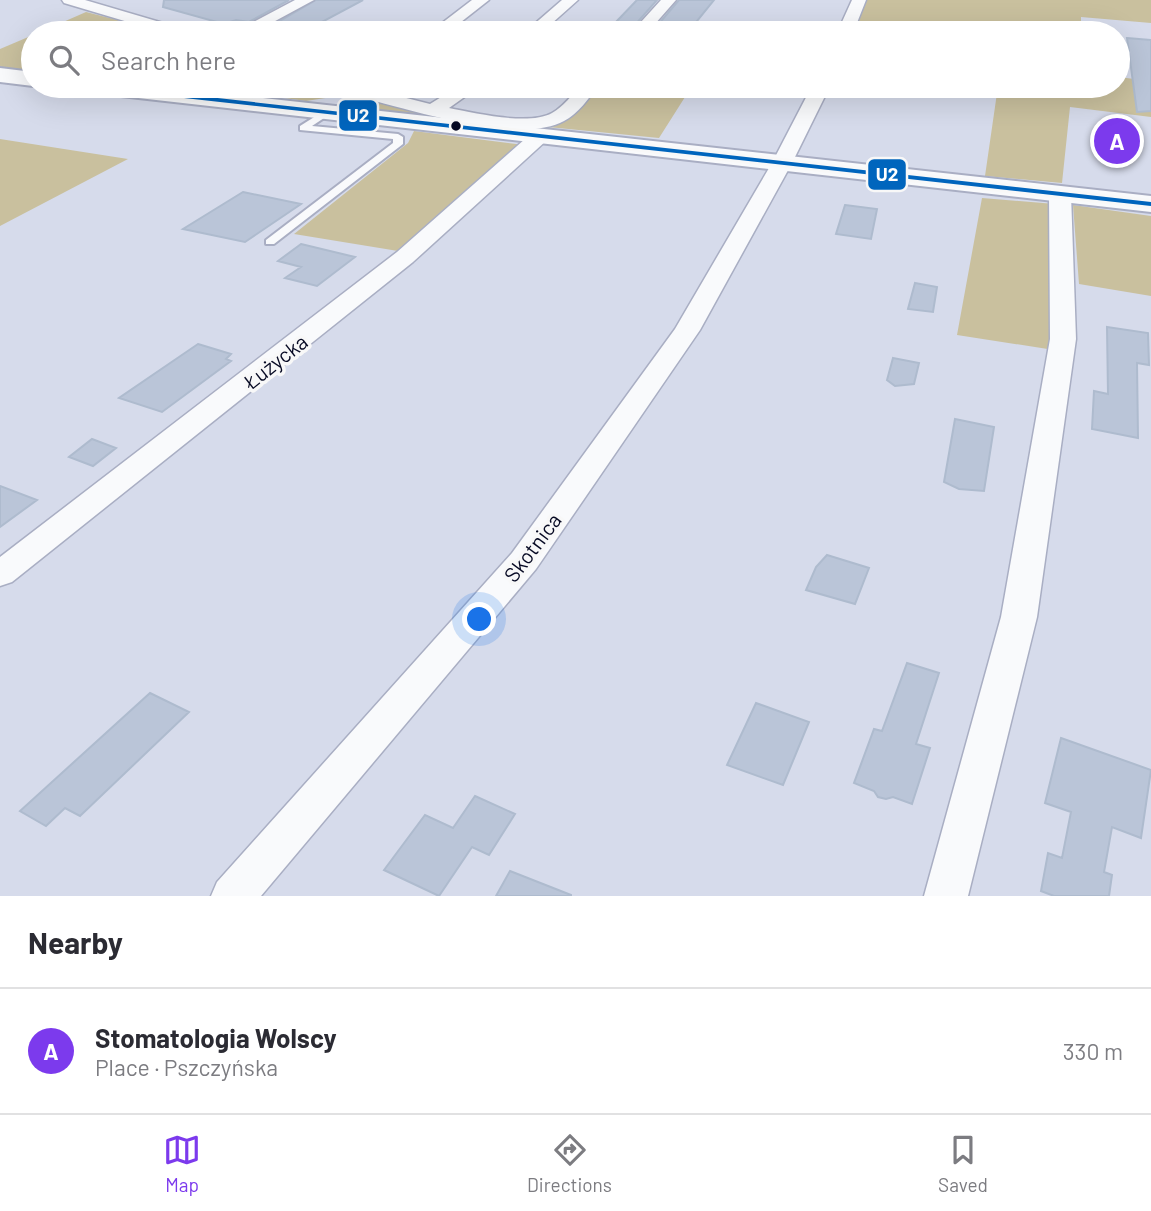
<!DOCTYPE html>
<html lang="en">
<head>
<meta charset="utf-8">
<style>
	:root { --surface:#fff; --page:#f7f7f7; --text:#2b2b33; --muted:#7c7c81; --line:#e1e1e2; --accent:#7c3aed }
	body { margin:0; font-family:Barlow,sans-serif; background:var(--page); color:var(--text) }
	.you { position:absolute; left:480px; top:620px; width:24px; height:24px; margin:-18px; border:5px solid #fff; border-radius:50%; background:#1a73e8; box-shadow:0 0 0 10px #1a73e833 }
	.badge { display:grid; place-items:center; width:46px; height:46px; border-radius:50%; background:var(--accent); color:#fff; font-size:23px; font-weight:700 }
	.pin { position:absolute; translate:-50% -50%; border:4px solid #fff; box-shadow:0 2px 7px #0006 }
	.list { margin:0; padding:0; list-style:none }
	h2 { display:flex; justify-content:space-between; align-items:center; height:91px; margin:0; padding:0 28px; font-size:30px }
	h2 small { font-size:23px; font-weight:400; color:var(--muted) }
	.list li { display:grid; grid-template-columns:46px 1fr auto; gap:21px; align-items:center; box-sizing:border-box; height:126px; padding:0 28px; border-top:2px solid var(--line) }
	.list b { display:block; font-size:26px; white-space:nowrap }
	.list p { margin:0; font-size:23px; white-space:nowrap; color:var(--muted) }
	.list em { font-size:23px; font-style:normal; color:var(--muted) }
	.icon { flex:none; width:38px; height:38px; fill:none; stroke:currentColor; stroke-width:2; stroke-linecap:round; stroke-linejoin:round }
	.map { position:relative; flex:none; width:1151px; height:896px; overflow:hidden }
	.search { position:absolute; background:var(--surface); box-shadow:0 7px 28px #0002; left:21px; right:21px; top:21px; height:77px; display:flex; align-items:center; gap:18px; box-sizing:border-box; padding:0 24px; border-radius:38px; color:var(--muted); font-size:26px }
	.sheet { height:217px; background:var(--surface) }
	nav { display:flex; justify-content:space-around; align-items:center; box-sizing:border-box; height:98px; border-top:2px solid var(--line); background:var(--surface); font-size:19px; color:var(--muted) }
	nav a { display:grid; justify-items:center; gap:4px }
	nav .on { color:var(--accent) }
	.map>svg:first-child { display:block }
	.green { fill:#c9c09e }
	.building { fill:#bac5d8; stroke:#aebbce; stroke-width:2 }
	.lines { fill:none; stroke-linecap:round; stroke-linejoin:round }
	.lane-casing { stroke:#a9aec3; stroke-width:4 }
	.street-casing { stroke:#a9aec3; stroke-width:3 }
	.secondary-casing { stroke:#a9aec3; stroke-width:4 }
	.path { stroke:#c7c8ce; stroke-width:2.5; stroke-dasharray:4.5 2; stroke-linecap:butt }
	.lane { fill:#f9fafc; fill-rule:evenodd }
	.street { fill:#f9fafc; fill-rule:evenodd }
	.secondary { fill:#f9fafc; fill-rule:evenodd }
	.bus-1-casing { stroke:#f8f8f8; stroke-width:6 }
	.bus-1 { fill:#0065bd; fill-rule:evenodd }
	.bus-dot { fill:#060923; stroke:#f8f8f8; stroke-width:2.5 }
	.labels { text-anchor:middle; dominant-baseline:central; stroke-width:7; stroke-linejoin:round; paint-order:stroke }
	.street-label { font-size:21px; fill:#060923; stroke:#f8f8f8 }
	.line-badge { stroke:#f8f8f8; stroke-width:2.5 }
	.badge-label { font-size:19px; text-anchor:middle; font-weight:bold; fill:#fff }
</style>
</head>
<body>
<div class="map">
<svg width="1151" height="896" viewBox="0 0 1151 896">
	<rect width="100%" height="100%" fill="#d6dbeb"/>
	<!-- green -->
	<path class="green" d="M 864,0 L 1151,0 L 1151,23 L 1081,17 L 1081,33 L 850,33 Z
		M 86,12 L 153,29 L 144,33 L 38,33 Z
		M 33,35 L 33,73 L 0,69 L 0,49 Z
		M 1118,77 L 1151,81 L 1151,117 L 1070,107 L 1062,183 L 985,176 L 998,86 L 1118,86 Z
		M 158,86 L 331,86 L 335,92 L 332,97 L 306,101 L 207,87 Z
		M 597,86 L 692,86 L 659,138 L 369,109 L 361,103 L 371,99 L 448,116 L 556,123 Z
		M 414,131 L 524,145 L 398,251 L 294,234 L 408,143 Z
		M 0,139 L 128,159 L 0,226 Z
		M 982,198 L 1055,204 L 1054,350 L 957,335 Z
		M 1073,205 L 1151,216 L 1151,296 L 1079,284 Z"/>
	<!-- building -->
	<path class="building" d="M 164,0 L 289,0 L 249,22 L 236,20 L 224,24 L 163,7 Z
		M 316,0 L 363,0 L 307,30 L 273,25 Z
		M 637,0 L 657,0 L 635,25 L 615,23 Z
		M 679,0 L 714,0 L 689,31 L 656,27 Z
		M 1127,38 L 1151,40 L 1151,111 L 1137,112 Z
		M 243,192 L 301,204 L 245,242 L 183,229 Z
		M 845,205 L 877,209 L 871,239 L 836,234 Z
		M 301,244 L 355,257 L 317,286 L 285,278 L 301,267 L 278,261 Z
		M 915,283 L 937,287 L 933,312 L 908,309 Z
		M 1107,327 L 1148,333 L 1149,365 L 1137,363 L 1138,438 L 1092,429 L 1094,391 L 1108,394 Z
		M 198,344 L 231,354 L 226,359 L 231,361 L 162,412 L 119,398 Z
		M 893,358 L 919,363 L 914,384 L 895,386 L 887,380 Z
		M 955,419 L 994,427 L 984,491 L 959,489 L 944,482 Z
		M 92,439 L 116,448 L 93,466 L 69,457 Z
		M 0,486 L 37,500 L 0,527 Z
		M 827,555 L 869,568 L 855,604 L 806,590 L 816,567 Z
		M 907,663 L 939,673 L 916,744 L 930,748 L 912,804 L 893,797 L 886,799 L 878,797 L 874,791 L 854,783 L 874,729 L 882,731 Z
		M 150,693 L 189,712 L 80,816 L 65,808 L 46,826 L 20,811 Z
		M 756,703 L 809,722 L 783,785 L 727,765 Z
		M 1061,738 L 1151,770 L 1141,838 L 1112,827 L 1104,872 L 1112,875 L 1109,896 L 1054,896 L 1041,891 L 1048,853 L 1062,858 L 1071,812 L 1045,803 Z
		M 475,796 L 515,814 L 489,855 L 472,847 L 439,896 L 384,870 L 425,815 L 453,828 Z
		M 510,871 L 571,895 L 571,896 L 496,896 Z"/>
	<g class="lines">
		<defs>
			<path id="lane" d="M 327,109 L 331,112 L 330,114 L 312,126 L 398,134 L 403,137 L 403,144 L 274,244 L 266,244 L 266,240 L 393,143 L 393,139 L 300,130 L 300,126 Z"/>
			<path id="street" d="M 62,0 L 85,0 L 187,30 L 189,33 L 165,33 L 64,3 Z
				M 295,0 L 314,0 L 253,33 L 233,33 Z
				M 472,0 L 489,0 L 447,33 L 429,33 Z
				M 562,0 L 578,0 L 541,33 L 524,33 Z
				M 661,0 L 676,0 L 647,33 L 631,33 Z
				M 852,0 L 866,0 L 853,33 L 837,33 Z
				M 359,86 L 430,104 L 459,86 L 480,86 L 449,108 C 475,113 529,126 552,113 C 563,107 572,95 580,86 L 598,86 C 589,98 578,114 564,121 C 519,146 401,107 352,95 L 349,91 L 352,87 Z
				M 812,86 L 830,86 L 792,163 L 700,330 L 536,569 L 261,896 L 211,896 L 217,882 L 512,553 L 675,329 L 772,163 Z
				M 540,130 L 547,132 L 550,136 L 547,140 L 413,262 L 12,582 L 0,586 L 0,557 L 397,252 L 533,132 Z
				M 1060,188 L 1068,189 L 1071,194 L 1076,339 L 1037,617 L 968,896 L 924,896 L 1001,617 L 1050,339 L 1049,194 L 1052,189 Z"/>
			<path id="secondary" d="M 0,68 L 33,72 L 33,86 L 0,82 Z
				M 82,86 L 154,86 L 1151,196 L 1151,212 L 94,93 L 86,91 Z"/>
		</defs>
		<!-- lane casing -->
		<use href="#lane" class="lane-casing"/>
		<!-- street casing -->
		<use href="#street" class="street-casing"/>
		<!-- secondary casing -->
		<use href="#secondary" class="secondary-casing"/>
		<!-- path -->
		<path class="path" d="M 55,86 L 71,88"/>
		<!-- lane -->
		<use href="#lane" class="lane"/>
		<!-- street -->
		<use href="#street" class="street"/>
		<!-- secondary -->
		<use href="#secondary" class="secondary"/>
		<defs>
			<path id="bus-1" d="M 91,86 L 109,86 L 1151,202 L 1151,206 L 94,88 Z"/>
		</defs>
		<!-- bus-1 casing -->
		<use href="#bus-1" class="bus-1-casing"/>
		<!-- bus-1 -->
		<use href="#bus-1" class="bus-1"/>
	</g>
	<!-- markers -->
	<circle class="bus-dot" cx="456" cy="126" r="6"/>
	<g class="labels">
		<!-- street labels -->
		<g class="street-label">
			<text transform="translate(275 361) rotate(-38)">Łużycka</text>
			<text transform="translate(532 547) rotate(-53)">Skotnica</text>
		</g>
	</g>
	<g class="line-badge">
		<rect x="338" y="99" width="40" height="33" rx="7" fill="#0065bd"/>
		<rect x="867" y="158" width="40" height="33" rx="7" fill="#0065bd"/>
	</g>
	<g class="badge-label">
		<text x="358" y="122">U2</text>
		<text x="887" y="181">U2</text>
	</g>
</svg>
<div class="you"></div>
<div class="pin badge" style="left:1117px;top:141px">A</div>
<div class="search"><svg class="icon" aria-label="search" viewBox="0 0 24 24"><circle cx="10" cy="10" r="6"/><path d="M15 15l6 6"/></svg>Search here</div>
</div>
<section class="sheet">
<h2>Nearby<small></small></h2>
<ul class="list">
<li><span class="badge">A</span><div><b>Stomatologia Wolscy</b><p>Place · Pszczyńska</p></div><em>330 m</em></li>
</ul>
</section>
<nav>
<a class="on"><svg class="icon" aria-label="map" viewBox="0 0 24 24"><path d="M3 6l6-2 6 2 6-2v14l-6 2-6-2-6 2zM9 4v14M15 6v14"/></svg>Map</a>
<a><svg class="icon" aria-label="directions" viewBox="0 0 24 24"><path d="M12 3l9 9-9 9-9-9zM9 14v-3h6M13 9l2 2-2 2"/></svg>Directions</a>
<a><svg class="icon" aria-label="saved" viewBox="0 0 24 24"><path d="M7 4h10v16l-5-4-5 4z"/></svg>Saved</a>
</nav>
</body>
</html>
